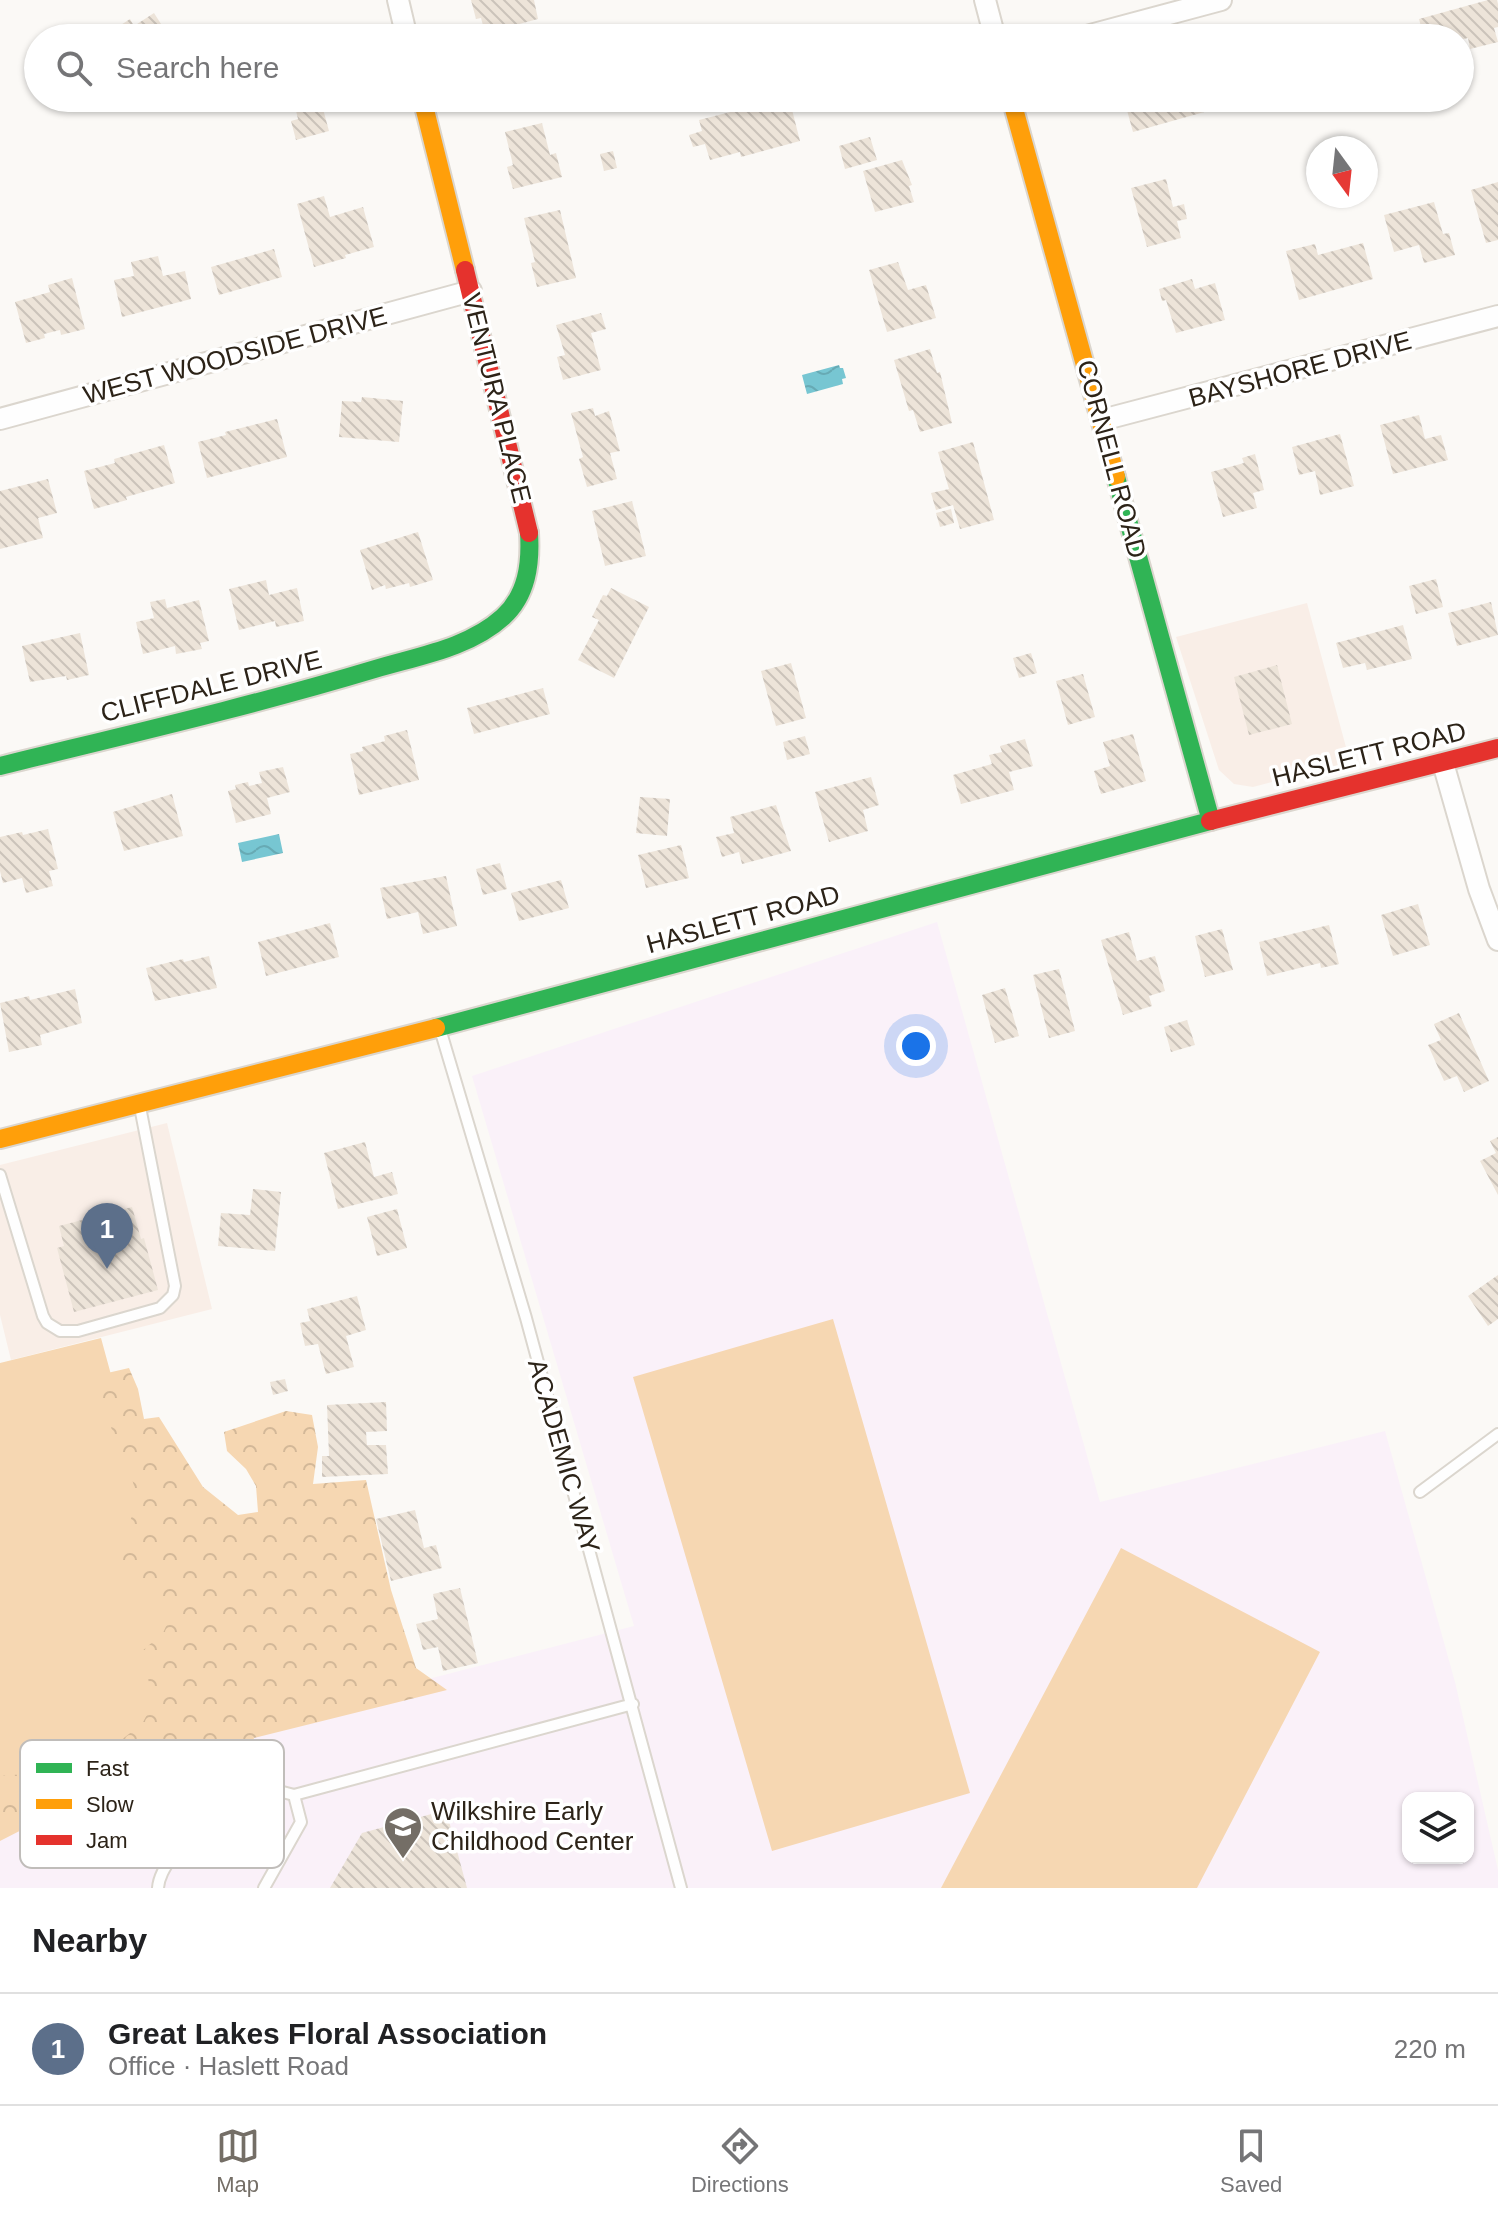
<!DOCTYPE html>
<html lang="en">
<head>
<meta charset="utf-8">
<style>
	:root { --surface:#fff; --page:#f2f2f2; --text:#202124; --muted:#757577; --line:#e0e0e0; --accent:#746e66 }
	body { margin:0; font-family:Arial,sans-serif; background:var(--page); color:var(--text) }
	.controls { position:absolute; right:24px; bottom:24px; display:grid; overflow:hidden; border-radius:16px; box-shadow:0 2px 6px #0004 }
	.controls button { width:72px; height:72px; display:grid; place-items:center; padding:0; border:0; border-bottom:2px solid var(--line); background:var(--surface); color:var(--text); font:40px sans-serif }
	.compass { position:absolute; left:1306px; top:136px; width:72px; height:72px; border-radius:50%; background:var(--surface); box-shadow:0 2px 6px #0004; rotate:165deg }
	.you { position:absolute; left:916px; top:1046px; width:28px; height:28px; margin:-20px; border:6px solid #fff; border-radius:50%; background:#1a73e8; box-shadow:0 0 0 12px #1a73e833 }
	.badge { display:grid; place-items:center; width:52px; height:52px; border-radius:50%; background:var(--accent); color:#fff; font-size:26px; font-weight:700 }
	.pin { position:absolute; translate:-50% -66px; filter:drop-shadow(0 2px 4px #0008) }
	.pin::after { content:''; position:absolute; top:42px; width:28px; height:24px; background:inherit; clip-path:polygon(0 0,100% 0,50% 100%) }
	.list { margin:0; padding:0; list-style:none }
	h2 { display:flex; justify-content:space-between; align-items:center; height:104px; margin:0; padding:0 32px; font-size:34px }
	h2 small { font-size:26px; font-weight:400; color:var(--muted) }
	.list li { display:grid; grid-template-columns:52px 1fr auto; gap:24px; align-items:center; box-sizing:border-box; height:112px; padding:0 32px; border-top:2px solid var(--line) }
	.list b { display:block; font-size:30px; white-space:nowrap }
	.list p { margin:0; font-size:26px; white-space:nowrap; color:var(--muted) }
	.list em { font-size:26px; font-style:normal; color:var(--muted) }
	.icon { flex:none; width:44px; height:44px; fill:none; stroke:currentColor; stroke-width:2; stroke-linecap:round; stroke-linejoin:round }
	.map { position:relative; flex:none; width:1498px; height:1888px; overflow:hidden }
	.search { position:absolute; background:var(--surface); box-shadow:0 2px 6px #0004; left:24px; right:24px; top:24px; height:88px; display:flex; align-items:center; gap:20px; box-sizing:border-box; padding:0 28px; border-radius:44px; color:var(--muted); font-size:30px }
	.sheet { height:216px; background:var(--surface) }
	nav { display:flex; justify-content:space-around; align-items:center; box-sizing:border-box; height:112px; border-top:2px solid var(--line); background:var(--surface); font-size:22px; color:var(--muted) }
	nav a { display:grid; justify-items:center; gap:4px }
	nav .on { color:var(--accent) }
	.map>svg:first-child { display:block }
	.commercial { fill:#f9eee7 }
	.education { fill:#faf1f9; fill-rule:evenodd }
	.green { fill:#f6d7b2 }
	.forest { fill:url(#forest-crowns) }
	.water { fill:url(#water-waves) }
	.building { fill:url(#building-back-hatch) }
	.lines { fill:none; stroke-linecap:round; stroke-linejoin:round }
	.lane-casing { stroke:#dbd6ce; stroke-width:14 }
	.street-casing { stroke:#dbd6ce; stroke-width:24 }
	.fast-casing { stroke:#dbd6ce; stroke-width:22 }
	.slow-casing { stroke:#dbd6ce; stroke-width:22 }
	.jam-casing { stroke:#dbd6ce; stroke-width:22 }
	.lane { stroke:#fefefe; stroke-width:10 }
	.street { stroke:#fefefe; stroke-width:20 }
	.fast { stroke:#30b455; stroke-width:18 }
	.slow { stroke:#ff9f0a; stroke-width:18 }
	.jam { stroke:#e5322d; stroke-width:18 }
	.labels { text-anchor:middle; dominant-baseline:central; stroke-width:7; stroke-linejoin:round; paint-order:stroke }
	.street-label { font-size:26px; fill:#2c2318; stroke:#fff }
	.poi-label { font-size:26px; fill:#2c2318; stroke:#fff; text-anchor:start }
	.key { fill:#fff; stroke:#c0bdba; stroke-width:2 }
	.key-label { font-size:22px; fill:#2c2318 }
</style>
</head>
<body>
<div class="map">
<svg width="1498" height="1888" viewBox="0 0 1498 1888">
	<defs>
		<pattern id="forest-crowns" width="20" height="18" patternUnits="userSpaceOnUse" patternTransform="scale(2)"><rect width="20" height="18" fill="#f6d7b2"/><path d="M2 6a3 3 0 1 1 6 0M12 15a3 3 0 1 1 6 0" fill="none" stroke="#d3b898"/></pattern>
		<pattern id="water-waves" width="16" height="10" patternUnits="userSpaceOnUse" patternTransform="scale(2)"><rect width="16" height="10" fill="#77c6d2"/><path d="M0 5q4-4 8 0t8 0" fill="none" stroke="#67aab4"/></pattern>
		<pattern id="building-back-hatch" width="6" height="6" patternUnits="userSpaceOnUse" patternTransform="scale(2)"><rect width="6" height="6" fill="#ede4d9"/><path d="M-1 5l2 2M0 0l6 6M5-1l2 2" fill="none" stroke="#cbc3ba"/></pattern>
	</defs>
	<rect width="100%" height="100%" fill="#fbf9f6"/>
	<!-- commercial -->
	<path class="commercial" d="M 1307,603 L 1350,762 L 1253,787 L 1234,784 L 1219,770 L 1176,637 Z
		M 167,1123 L 212,1309 L 11,1360 L 0,1315 L 0,1165 Z"/>
	<!-- education -->
	<path class="education" d="M 937,922 L 1100,1502 L 1385,1431 L 1455,1682 L 1498,1870 L 1498,1888 L 0,1888 L 0,1789 L 634,1626 L 472,1076 ZM 1408,1798 L 1468,1798 L 1468,1858 L 1408,1858 Z"/>
	<!-- green -->
	<path class="green" d="M 833,1319 L 970,1793 L 772,1851 L 633,1377 Z
		M 101,1338 L 209,1734 L 0,1789 L 0,1363 Z
		M 1121,1548 L 1320,1652 L 1197,1888 L 941,1888 Z"/>
	<!-- forest -->
	<path class="forest" d="M 129,1368 L 138,1389 L 144,1419 L 159,1417 L 203,1487 L 238,1515 L 258,1512 L 256,1486 L 246,1469 L 227,1451 L 224,1432 L 286,1411 L 312,1415 L 318,1447 L 313,1484 L 366,1480 L 391,1590 L 416,1668 L 447,1690 L 254,1738 L 248,1754 L 217,1758 L 143,1783 L 118,1823 L 91,1817 L 43,1819 L 0,1841 L 0,1776 L 37,1773 L 83,1761 L 108,1750 L 142,1724 L 149,1711 L 152,1694 L 141,1652 L 163,1633 L 168,1622 L 160,1598 L 150,1587 L 134,1583 L 121,1571 C 122,1559 124,1546 126,1534 C 130,1514 140,1510 134,1486 C 125,1449 96,1414 103,1374 Z"/>
	<!-- water -->
	<path class="water" d="M 839,365 L 840,368 L 843,368 L 846,378 L 842,379 L 843,384 L 807,394 L 802,375 Z
		M 279,834 L 283,853 L 242,862 L 238,843 Z"/>
	<!-- building -->
	<path class="building" d="M 471,0 L 534,0 L 538,19 L 485,33 L 481,18 L 476,19 Z
		M 1488,0 L 1497,0 L 1498,4 L 1498,27 L 1494,28 L 1498,42 L 1470,49 L 1468,38 L 1460,40 L 1460,38 L 1424,38 L 1419,19 Z
		M 154,13 L 170,38 L 101,38 L 130,19 L 134,26 Z
		M 293,98 L 320,98 L 329,131 L 296,140 L 291,121 L 298,119 Z
		M 755,98 L 767,98 L 768,102 L 789,98 L 800,141 L 741,157 L 740,152 L 710,160 L 705,144 L 693,147 L 689,135 L 702,131 L 699,120 L 746,108 L 744,101 Z
		M 1143,98 L 1212,98 L 1215,109 L 1133,132 L 1125,103 Z
		M 542,123 L 550,155 L 556,153 L 562,177 L 513,189 L 507,167 L 513,165 L 505,132 Z
		M 870,137 L 877,160 L 845,169 L 839,146 Z
		M 613,151 L 617,168 L 604,171 L 600,154 Z
		M 902,160 L 912,185 L 909,186 L 914,202 L 875,212 L 863,171 Z
		M 1166,179 L 1173,207 L 1184,204 L 1187,219 L 1177,221 L 1181,238 L 1147,247 L 1131,188 Z
		M 1498,182 L 1498,240 L 1486,243 L 1471,190 Z
		M 324,196 L 330,217 L 363,207 L 374,247 L 345,255 L 346,258 L 314,267 L 297,204 Z
		M 1434,202 L 1443,234 L 1449,233 L 1455,255 L 1424,263 L 1419,245 L 1394,252 L 1384,215 Z
		M 560,210 L 576,278 L 537,287 L 531,263 L 535,262 L 524,218 Z
		M 1363,243 L 1373,279 L 1299,300 L 1286,251 L 1315,244 L 1318,255 Z
		M 274,249 L 282,277 L 219,295 L 211,267 Z
		M 158,256 L 163,276 L 185,271 L 191,299 L 122,317 L 114,280 L 134,276 L 131,262 Z
		M 898,262 L 908,290 L 926,285 L 936,318 L 887,332 L 869,270 Z
		M 72,278 L 85,329 L 61,335 L 60,330 L 44,334 L 45,338 L 26,343 L 15,302 L 50,292 L 48,285 Z
		M 1192,279 L 1195,289 L 1215,283 L 1225,320 L 1176,333 L 1166,300 L 1162,301 L 1159,289 Z
		M 601,313 L 606,329 L 591,333 L 601,370 L 563,380 L 557,357 L 565,355 L 556,325 Z
		M 930,349 L 937,373 L 940,372 L 952,423 L 920,432 L 913,410 L 909,411 L 894,360 Z
		M 362,397 L 403,401 L 399,442 L 339,437 L 342,401 L 361,402 Z
		M 593,408 L 595,416 L 609,411 L 620,451 L 610,453 L 617,479 L 587,487 L 579,459 L 583,457 L 571,413 Z
		M 1419,415 L 1425,439 L 1441,435 L 1448,460 L 1393,474 L 1380,425 Z
		M 277,419 L 287,457 L 207,478 L 198,442 L 226,435 L 225,432 Z
		M 1340,434 L 1354,486 L 1320,495 L 1315,471 L 1299,475 L 1292,447 Z
		M 973,442 L 994,520 L 960,529 L 953,505 L 936,510 L 931,493 L 949,489 L 938,452 Z
		M 164,445 L 175,483 L 126,497 L 127,500 L 94,509 L 84,471 L 115,463 L 114,459 Z
		M 1255,454 L 1264,490 L 1253,493 L 1257,508 L 1223,517 L 1211,472 L 1244,463 L 1242,458 Z
		M 48,479 L 57,513 L 38,518 L 43,538 L 0,549 L 0,491 Z
		M 632,501 L 646,556 L 605,566 L 592,511 Z
		M 951,509 L 954,523 L 940,527 L 936,513 Z
		M 418,532 L 433,580 L 410,587 L 409,583 L 386,589 L 385,585 L 372,590 L 360,550 Z
		M 1436,579 L 1443,607 L 1416,614 L 1409,586 Z
		M 266,580 L 269,595 L 297,588 L 304,621 L 276,627 L 275,621 L 239,630 L 229,589 Z
		M 611,588 L 649,607 L 614,678 L 578,660 L 599,620 L 592,617 L 603,595 L 607,596 Z
		M 165,599 L 167,608 L 199,600 L 209,641 L 200,643 L 202,649 L 176,654 L 175,646 L 143,654 L 136,622 L 154,618 L 150,602 Z
		M 1491,602 L 1498,635 L 1457,646 L 1448,613 Z
		M 1403,625 L 1412,659 L 1367,670 L 1365,663 L 1343,668 L 1336,643 Z
		M 80,633 L 89,675 L 67,680 L 66,676 L 30,682 L 22,646 Z
		M 1031,653 L 1037,673 L 1019,678 L 1013,658 Z
		M 791,663 L 806,718 L 776,726 L 761,671 Z
		M 1277,665 L 1292,724 L 1249,735 L 1234,677 Z
		M 1083,674 L 1095,717 L 1068,725 L 1056,681 Z
		M 543,688 L 550,714 L 474,734 L 467,708 Z
		M 407,730 L 419,780 L 359,795 L 350,754 L 363,751 L 362,747 L 385,741 L 384,736 Z
		M 1133,734 L 1146,781 L 1101,794 L 1094,771 L 1110,766 L 1103,742 Z
		M 805,736 L 810,754 L 787,760 L 783,742 Z
		M 1025,739 L 1033,766 L 1009,772 L 1014,790 L 961,804 L 953,775 L 992,764 L 989,755 L 1002,752 L 1000,746 Z
		M 283,767 L 290,792 L 267,798 L 271,814 L 236,823 L 228,791 L 236,789 L 235,785 L 248,782 L 249,786 L 262,783 L 259,772 Z
		M 871,777 L 879,805 L 863,810 L 868,831 L 829,842 L 815,792 Z
		M 172,794 L 183,836 L 124,851 L 113,812 Z
		M 640,797 L 670,799 L 667,836 L 636,833 Z
		M 776,805 L 791,851 L 742,864 L 739,852 L 722,857 L 716,837 L 734,833 L 730,817 Z
		M 48,829 L 58,869 L 49,871 L 53,886 L 26,893 L 22,878 L 3,883 L 0,871 L 0,837 L 22,832 L 23,835 Z
		M 681,845 L 689,878 L 646,888 L 638,855 Z
		M 500,863 L 507,889 L 483,895 L 476,869 Z
		M 446,876 L 457,926 L 423,934 L 418,912 L 387,919 L 380,888 Z
		M 561,880 L 569,908 L 519,921 L 511,893 Z
		M 1418,904 L 1430,945 L 1393,956 L 1381,915 Z
		M 330,923 L 339,957 L 266,976 L 258,942 Z
		M 1329,925 L 1339,964 L 1321,968 L 1320,963 L 1267,976 L 1259,942 Z
		M 1222,929 L 1233,970 L 1205,977 L 1195,936 Z
		M 1129,932 L 1137,961 L 1155,956 L 1165,991 L 1149,996 L 1152,1006 L 1123,1015 L 1101,940 Z
		M 209,956 L 217,988 L 155,1001 L 146,968 L 183,959 L 184,962 Z
		M 1059,969 L 1075,1031 L 1049,1038 L 1033,975 Z
		M 1005,988 L 1019,1036 L 995,1043 L 982,995 Z
		M 75,989 L 82,1023 L 40,1035 L 42,1045 L 9,1052 L 0,1003 L 29,996 L 30,1000 Z
		M 1459,1013 L 1489,1081 L 1464,1092 L 1457,1076 L 1444,1081 L 1428,1045 L 1441,1040 L 1434,1024 Z
		M 1187,1020 L 1195,1045 L 1171,1052 L 1164,1027 Z
		M 1498,1137 L 1498,1195 L 1480,1161 L 1496,1153 L 1490,1141 Z
		M 365,1142 L 374,1177 L 392,1172 L 398,1194 L 338,1209 L 324,1153 Z
		M 253,1189 L 281,1192 L 275,1251 L 218,1246 L 221,1213 L 250,1215 Z
		M 132,1207 L 141,1239 L 144,1238 L 158,1290 L 74,1312 L 57,1248 L 64,1246 L 59,1226 Z
		M 397,1209 L 407,1248 L 377,1256 L 367,1217 Z
		M 1498,1275 L 1498,1319 L 1488,1326 L 1468,1296 Z
		M 357,1296 L 366,1330 L 346,1336 L 354,1367 L 326,1374 L 318,1344 L 305,1346 L 300,1323 L 310,1321 L 307,1309 Z
		M 285,1379 L 288,1391 L 273,1395 L 270,1382 Z
		M 386,1402 L 387,1431 L 366,1432 L 367,1445 L 386,1445 L 388,1474 L 322,1477 L 322,1456 L 329,1456 L 327,1405 Z
		M 415,1510 L 424,1548 L 436,1545 L 442,1568 L 391,1581 L 376,1519 Z
		M 460,1588 L 478,1663 L 443,1671 L 438,1647 L 423,1650 L 416,1624 L 438,1619 L 433,1594 Z
		M 446,1810 L 467,1888 L 330,1888 L 362,1833 Z"/>
	<g class="lines">
		<defs>
			<path id="lane" d="M 440,1029 L 526,1318 L 681,1888
				M 0,1175 L 43,1316 L 47,1323 L 60,1331 L 78,1331 L 160,1308 L 173,1295 L 175,1286 L 140,1107
				M 1420,1492 L 1498,1434
				M 158,1888 C 159,1873 170,1861 177,1848 C 184,1836 191,1821 200,1810 C 224,1779 263,1786 294,1795 L 633,1704
				M 264,1888 L 301,1822 L 294,1795"/>
			<path id="street" d="M 398,0 L 407,38
				M 985,0 L 995,38
				M 1079,38 L 1221,0
				M 0,419 L 471,291
				M 1102,420 L 1498,316
				M 1443,763 L 1479,889 L 1498,940"/>
			<path id="fast" d="M 1116,477 L 1211,821
				M 0,766 C 126,735 252,706 375,669 C 418,656 469,648 503,617 C 527,595 531,564 529,533
				M 436,1028 L 1210,821"/>
			<path id="slow" d="M 422,98 L 465,270
				M 1011,98 L 1116,477
				M 0,1139 L 436,1028"/>
			<path id="jam" d="M 465,270 L 529,533
				M 1210,821 L 1498,748"/>
		</defs>
		<!-- lane casing -->
		<use href="#lane" class="lane-casing"/>
		<!-- street casing -->
		<use href="#street" class="street-casing"/>
		<!-- fast casing -->
		<use href="#fast" class="fast-casing"/>
		<!-- slow casing -->
		<use href="#slow" class="slow-casing"/>
		<!-- jam casing -->
		<use href="#jam" class="jam-casing"/>
		<!-- lane -->
		<use href="#lane" class="lane"/>
		<!-- street -->
		<use href="#street" class="street"/>
		<!-- fast -->
		<use href="#fast" class="fast"/>
		<!-- slow -->
		<use href="#slow" class="slow"/>
		<!-- jam -->
		<use href="#jam" class="jam"/>
	</g>
	<!-- icons -->
	<defs>
		<symbol id="school-pin" viewBox="-11 -11 22 30"><path d="M0 17L-7.5 6A9.5 9.5 0 1 1 7.5 6Z" fill="#746e66" stroke="#fff"/><path d="M0-5L7-2L0 1L-7-2ZM-4 1L0 2.5L4 1V4Q0 6-4 4Z" fill="#fff"/></symbol>
	</defs>
	<g fill-rule="evenodd">
		<use href="#school-pin" x="381" y="1804" width="44" height="60"/>
	</g>
	<g class="labels">
		<!-- street labels -->
		<g class="street-label">
			<text transform="translate(235 355) rotate(-15)">WEST WOODSIDE DRIVE</text>
			<text transform="translate(1300 369) rotate(-15)">BAYSHORE DRIVE</text>
			<text transform="translate(497 398) rotate(76)">VENTURA PLACE</text>
			<text transform="translate(1112 459) rotate(75)">CORNELL ROAD</text>
			<text transform="translate(211 686) rotate(-14)">CLIFFDALE DRIVE</text>
			<text transform="translate(1369 754) rotate(-14)">HASLETT ROAD</text>
			<text transform="translate(743 919) rotate(-15)">HASLETT ROAD</text>
			<text transform="translate(564 1456) rotate(74)">ACADEMIC WAY</text>
		</g>
		<!-- poi labels -->
		<g class="poi-label">
			<text x="431" y="1811">Wilkshire Early<tspan x="431" dy="30">Childhood Center</tspan></text>
		</g>
	</g>
	<!-- legend -->
	<rect x="20" y="1740" width="264" height="128" rx="12" class="key"/>
	<rect x="36" y="1763" width="36" height="10" fill="#30b455"/>
	<rect x="36" y="1799" width="36" height="10" fill="#ff9f0a"/>
	<rect x="36" y="1835" width="36" height="10" fill="#e5322d"/>
	<g class="key-label">
		<text x="86" y="1776">Fast</text>
		<text x="86" y="1812">Slow</text>
		<text x="86" y="1848">Jam</text>
	</g>
</svg>
<div class="controls">
<button><svg class="icon" aria-label="layers" viewBox="0 0 24 24"><path d="M12 4l9 5-9 5-9-5zM3 14l9 5 9-5"/></svg></button>
</div>
<svg class="compass" viewBox="-18 -18 36 36"><path d="M0-13l5 13h-10z" fill="#e53935"/><path d="M0 13l5-13h-10z" fill="#757577"/></svg>
<div class="you"></div>
<div class="pin badge" style="left:107px;top:1269px;background:#5c6f8a">1</div>
<div class="search"><svg class="icon" aria-label="search" viewBox="0 0 24 24"><circle cx="10" cy="10" r="6"/><path d="M15 15l6 6"/></svg>Search here</div>
</div>
<section class="sheet">
<h2>Nearby<small></small></h2>
<ul class="list">
<li><span class="badge" style="background:#5c6f8a">1</span><div><b>Great Lakes Floral Association</b><p>Office · Haslett Road</p></div><em>220 m</em></li>
</ul>
</section>
<nav>
<a class="on"><svg class="icon" aria-label="map" viewBox="0 0 24 24"><path d="M3 6l6-2 6 2 6-2v14l-6 2-6-2-6 2zM9 4v14M15 6v14"/></svg>Map</a>
<a><svg class="icon" aria-label="directions" viewBox="0 0 24 24"><path d="M12 3l9 9-9 9-9-9zM9 14v-3h6M13 9l2 2-2 2"/></svg>Directions</a>
<a><svg class="icon" aria-label="saved" viewBox="0 0 24 24"><path d="M7 4h10v16l-5-4-5 4z"/></svg>Saved</a>
</nav>
</body>
</html>
